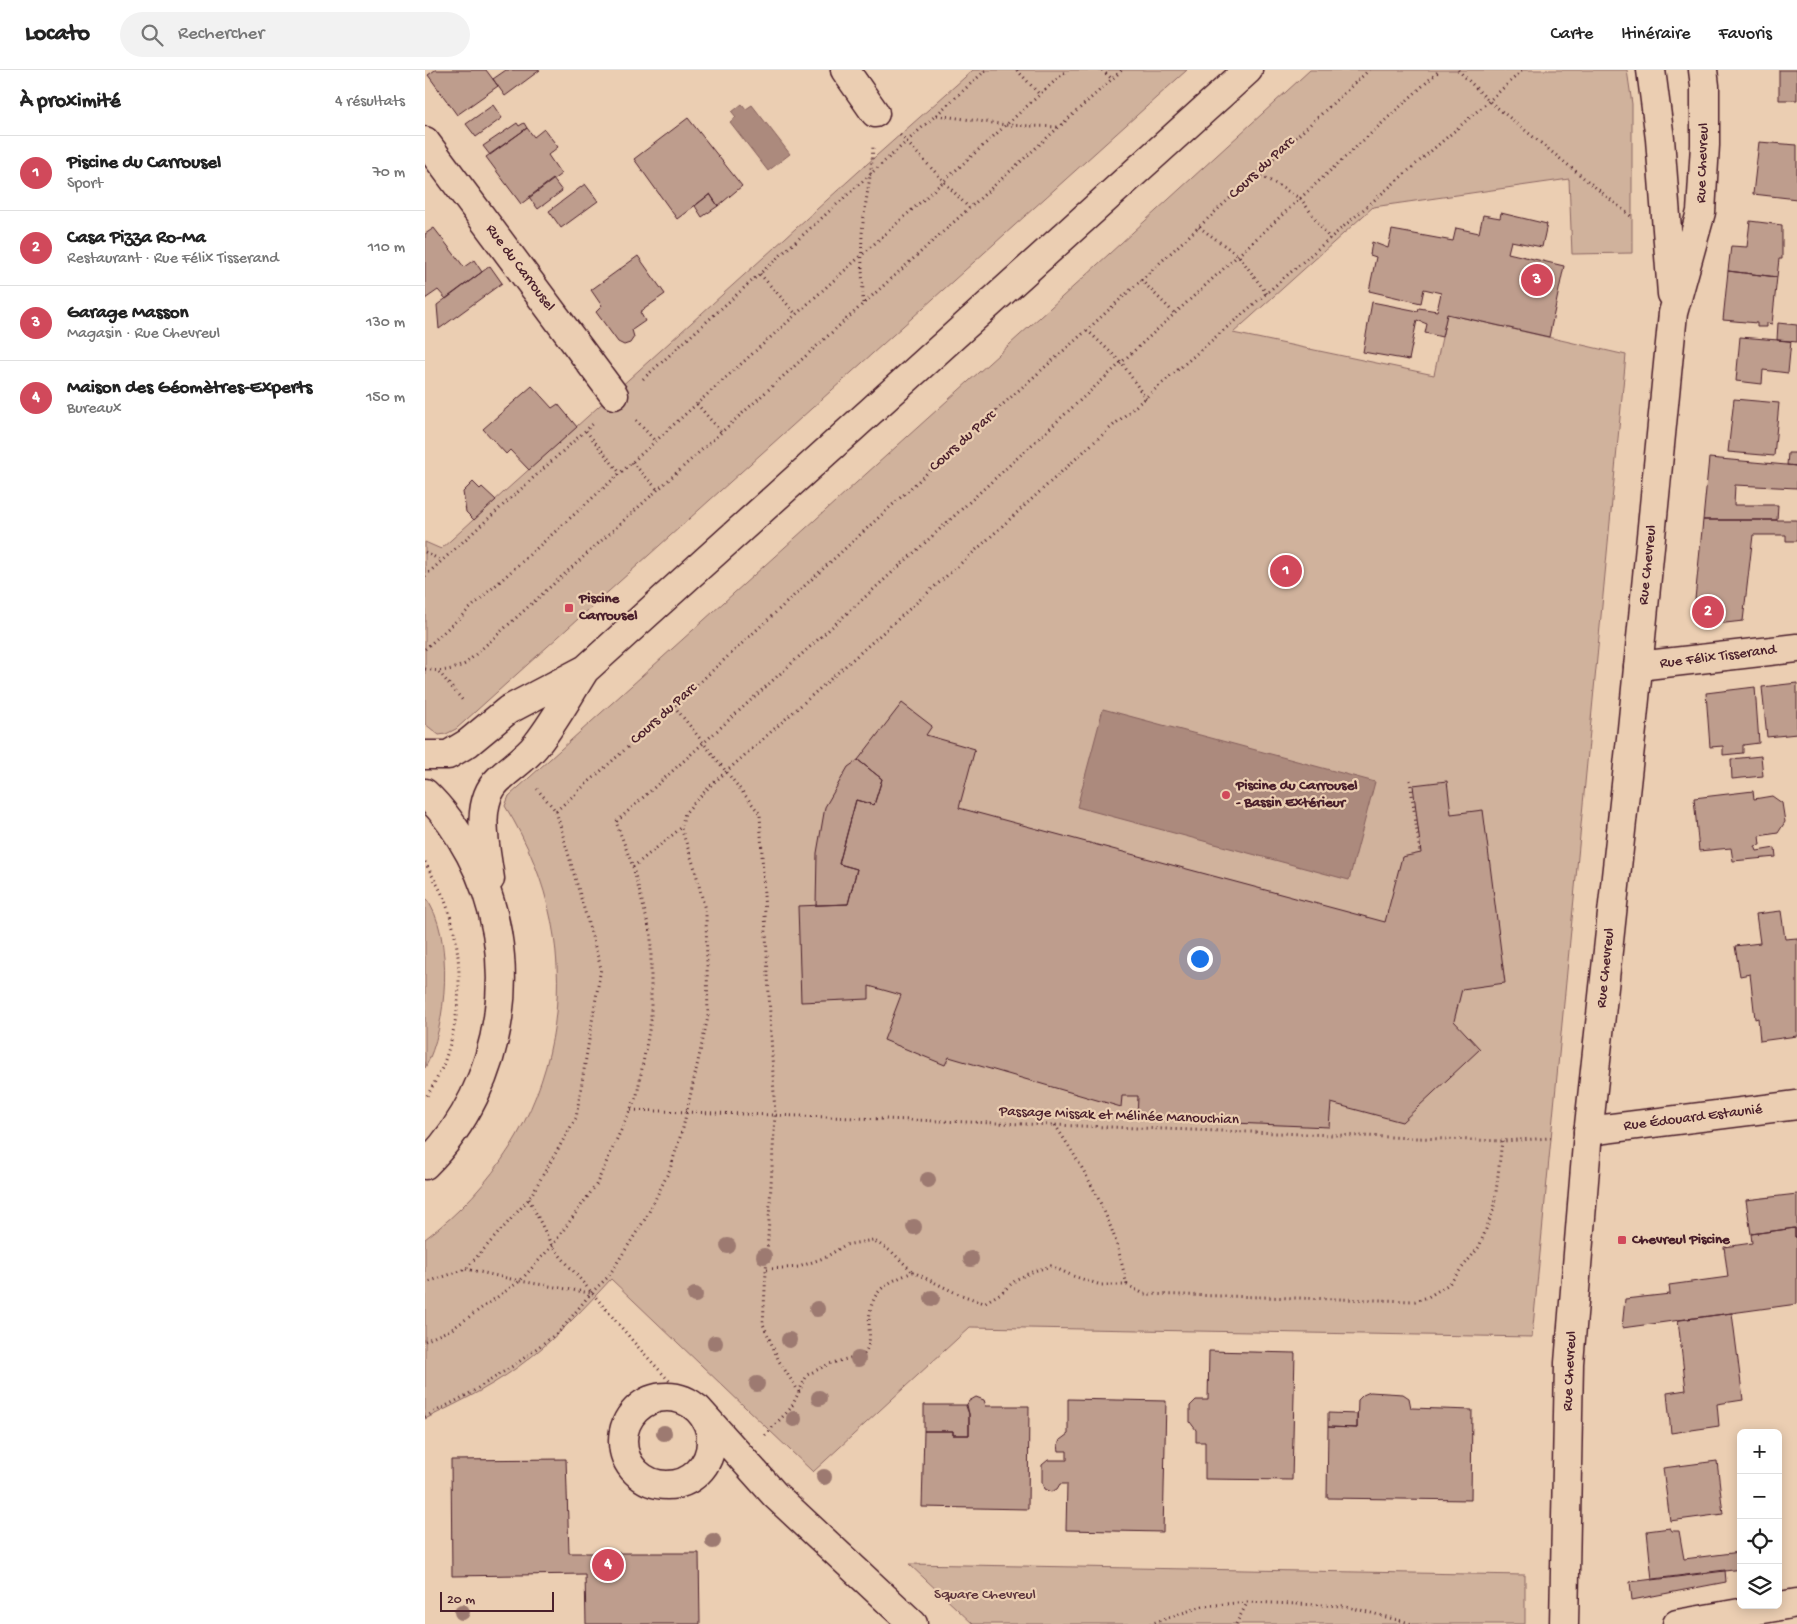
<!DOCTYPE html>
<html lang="fr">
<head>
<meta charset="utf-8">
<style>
	:root { --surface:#fff; --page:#f2f2f2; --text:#222; --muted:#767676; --line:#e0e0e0; --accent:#d1495b }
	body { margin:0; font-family:"Gochi Hand",sans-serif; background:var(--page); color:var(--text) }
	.controls { position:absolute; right:15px; bottom:15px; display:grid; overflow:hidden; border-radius:8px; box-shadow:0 2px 12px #0003 }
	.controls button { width:45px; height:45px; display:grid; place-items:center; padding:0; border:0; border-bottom:1px solid var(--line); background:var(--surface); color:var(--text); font:25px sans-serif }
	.scale { position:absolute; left:15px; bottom:12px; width:114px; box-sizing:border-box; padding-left:5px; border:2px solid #4a1f2b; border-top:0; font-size:14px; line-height:18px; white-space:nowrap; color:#4a1f2b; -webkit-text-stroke:4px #ebceb2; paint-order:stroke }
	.you { position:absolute; left:774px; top:888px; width:18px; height:18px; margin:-12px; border:4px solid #fff; border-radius:50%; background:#1a73e8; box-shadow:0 0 0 8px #1a73e833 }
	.badge { display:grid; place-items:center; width:32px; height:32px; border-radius:50%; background:var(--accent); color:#fff; font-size:16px; font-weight:700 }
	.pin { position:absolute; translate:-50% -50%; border:2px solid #fff; box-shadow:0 1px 5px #0006 }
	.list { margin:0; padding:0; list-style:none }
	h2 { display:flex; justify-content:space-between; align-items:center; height:65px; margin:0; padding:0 20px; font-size:21px }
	h2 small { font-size:16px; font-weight:400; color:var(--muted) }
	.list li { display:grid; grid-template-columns:32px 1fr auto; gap:15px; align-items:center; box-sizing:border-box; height:75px; padding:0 20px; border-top:1px solid var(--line) }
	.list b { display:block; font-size:19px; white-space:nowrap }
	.list p { margin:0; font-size:16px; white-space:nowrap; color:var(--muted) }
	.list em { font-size:16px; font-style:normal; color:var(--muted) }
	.icon { flex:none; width:28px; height:28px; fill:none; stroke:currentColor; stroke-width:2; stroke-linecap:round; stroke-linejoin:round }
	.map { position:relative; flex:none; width:1372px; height:1554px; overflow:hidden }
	header { display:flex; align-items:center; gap:30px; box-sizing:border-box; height:70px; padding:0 25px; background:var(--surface); border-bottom:1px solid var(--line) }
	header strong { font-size:24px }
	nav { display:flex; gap:28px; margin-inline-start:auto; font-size:18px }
	.search { width:350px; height:45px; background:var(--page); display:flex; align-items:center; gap:12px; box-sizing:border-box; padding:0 18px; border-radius:28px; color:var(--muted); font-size:19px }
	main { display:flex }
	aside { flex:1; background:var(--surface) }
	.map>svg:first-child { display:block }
	.green { fill:#d0b29c; stroke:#8d6864 }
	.water { fill:#ac8a7d; stroke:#855f5c }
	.building { fill:#be9d8d; stroke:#4a1f2b }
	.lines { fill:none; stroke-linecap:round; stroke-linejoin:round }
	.street-casing { stroke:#4a1f2b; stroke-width:31 }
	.primary-casing { stroke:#4a1f2b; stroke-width:31 }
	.path { stroke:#4a1f2b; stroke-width:3; stroke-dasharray:1 4; stroke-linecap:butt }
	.street { stroke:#ebceb2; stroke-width:28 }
	.primary { stroke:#ebceb2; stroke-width:28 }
	.tree { fill:#9d7a71 }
	.poi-dot { fill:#d1495b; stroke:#ebceb2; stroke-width:2 }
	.labels { text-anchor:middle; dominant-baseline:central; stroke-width:4.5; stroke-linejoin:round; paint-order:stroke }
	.street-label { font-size:15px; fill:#4a1f2b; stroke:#ebceb2 }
	.poi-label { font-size:15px; font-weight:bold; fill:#4a1f2b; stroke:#ebceb2; text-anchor:start }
	.park-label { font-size:15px; fill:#5e353c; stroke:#ebceb2 }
</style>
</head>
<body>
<header>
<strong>Locato</strong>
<div class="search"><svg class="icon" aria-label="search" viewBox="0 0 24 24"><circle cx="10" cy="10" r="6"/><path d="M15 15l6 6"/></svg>Rechercher</div>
<nav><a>Carte</a><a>Itinéraire</a><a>Favoris</a></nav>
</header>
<main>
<aside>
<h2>À proximité<small>4 résultats</small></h2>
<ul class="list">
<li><span class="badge">1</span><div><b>Piscine du Carrousel</b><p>Sport</p></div><em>70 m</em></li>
<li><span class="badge">2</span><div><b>Casa Pizza Ro-Ma</b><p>Restaurant · Rue Félix Tisserand</p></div><em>110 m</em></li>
<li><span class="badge">3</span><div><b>Garage Masson</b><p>Magasin · Rue Chevreul</p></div><em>130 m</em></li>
<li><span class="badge">4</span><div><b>Maison des Géomètres-Experts</b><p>Bureaux</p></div><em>150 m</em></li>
</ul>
</aside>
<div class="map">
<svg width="1372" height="1554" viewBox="0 0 1372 1554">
	<rect width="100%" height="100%" fill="#ebceb2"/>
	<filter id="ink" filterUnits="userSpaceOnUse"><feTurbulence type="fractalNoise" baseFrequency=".02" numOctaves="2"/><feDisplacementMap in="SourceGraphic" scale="10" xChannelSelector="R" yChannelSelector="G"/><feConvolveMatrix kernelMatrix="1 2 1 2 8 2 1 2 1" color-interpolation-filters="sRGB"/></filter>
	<g filter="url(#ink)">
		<!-- green -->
		<path class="green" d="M 548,0 L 762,0 L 31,659 L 21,664 L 14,665 L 0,654 L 0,472 L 16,479 L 433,102 Z
			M 885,0 L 1202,0 L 1207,34 L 1207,183 L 1147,184 L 1144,109 L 948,137 L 808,263 L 1009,305 L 1022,244 L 1201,285 L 1107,1267 L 545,1257 L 388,1402 L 186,1209 C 161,1236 136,1263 106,1287 C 74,1313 37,1331 0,1349 L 0,1169 C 140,1064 173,884 80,736 L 84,726 L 625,238 Z
			M 0,827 C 30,865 22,958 0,998 Z
			M 484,1494 L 1100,1505 L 1100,1554 L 548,1554 Z"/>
		<!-- water -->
		<path class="water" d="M 317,34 L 321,39 L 327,35 L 365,84 L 343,101 L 305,52 L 311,47 L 307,42 Z
			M 678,639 L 950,712 L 924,810 L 652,737 Z"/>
		<!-- building -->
		<path class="building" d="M 10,0 L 61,0 L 73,16 L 32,45 L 3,5 Z
			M 81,0 L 115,0 L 80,26 L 68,9 Z
			M 1354,0 L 1372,0 L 1372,30 L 1354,30 Z
			M 68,35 L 77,48 L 51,67 L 41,54 Z
			M 263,48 L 317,116 L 293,136 L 285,124 L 252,149 L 209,89 Z
			M 92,53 L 94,56 L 99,53 L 102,58 L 65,85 L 58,76 Z
			M 102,58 L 109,67 L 119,59 L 133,77 L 123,85 L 136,104 L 96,134 L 61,87 Z
			M 1334,72 L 1372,75 L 1372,129 L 1328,124 Z
			M 128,109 L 137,121 L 113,139 L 104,127 Z
			M 160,114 L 173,131 L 136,158 L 124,141 Z
			M 285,124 L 293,136 L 277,147 L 270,136 Z
			M 1076,143 L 1122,154 L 1117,177 L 1086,171 L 1083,183 L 1139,196 L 1124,267 L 1022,244 L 1017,267 L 1000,263 L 1002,254 L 992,250 L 984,290 L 938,282 L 947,232 L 993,241 L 994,238 L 1012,241 L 1016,223 L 999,219 L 996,233 L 944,221 L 951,187 L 945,185 L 947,172 L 963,178 L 967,160 L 1028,171 L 1031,158 L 1054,163 L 1058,145 L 1075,148 Z
			M 1325,151 L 1357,155 L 1357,189 L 1354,189 L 1352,207 L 1303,201 L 1306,176 L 1322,177 Z
			M 9,158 L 39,197 L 49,190 L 57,202 L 21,229 L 13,220 L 0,229 L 0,164 Z
			M 213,186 L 240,224 L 215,242 L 220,251 L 207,260 L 209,267 L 205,273 L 199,275 L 193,272 L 171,242 L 177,236 L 166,220 Z
			M 65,196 L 77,213 L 14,259 L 12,235 Z
			M 1303,201 L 1352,207 L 1347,254 L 1342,253 L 1342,257 L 1332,257 L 1332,253 L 1298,250 Z
			M 1353,253 L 1372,255 L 1372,272 L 1352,270 Z
			M 1315,267 L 1366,271 L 1363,303 L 1338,300 L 1337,314 L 1311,311 Z
			M 107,316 L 127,338 L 133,334 L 152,357 L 104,400 L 85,380 L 81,384 L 58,359 Z
			M 1309,329 L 1354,333 L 1349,386 L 1303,382 Z
			M 1363,383 L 1372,383 L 1372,396 L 1362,395 Z
			M 1284,388 L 1372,396 L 1372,418 L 1310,415 L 1309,435 L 1353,435 L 1352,450 L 1278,450 Z
			M 48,412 L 55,419 L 57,417 L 71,430 L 49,450 L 41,442 L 38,422 Z
			M 1278,450 L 1372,450 L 1372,471 L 1361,471 L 1361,465 L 1328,465 L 1318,551 L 1283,555 L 1269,539 Z
			M 1372,613 L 1372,664 L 1342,667 L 1337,617 Z
			M 1330,617 L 1334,673 L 1318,675 L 1318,683 L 1298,685 L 1298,676 L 1285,677 L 1281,623 Z
			M 477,633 L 507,656 L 501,665 L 550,679 L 534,738 L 960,852 L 977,787 L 996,783 L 988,715 L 1022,711 L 1026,744 L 1058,740 L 1080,913 L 1037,919 L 1029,951 L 1055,979 L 977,1052 L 906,1033 L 904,1057 L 712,1049 L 713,1026 L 697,1026 L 696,1037 L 524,987 L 520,995 L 459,970 L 476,925 L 444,916 L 444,929 L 376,932 L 373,836 L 423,834 L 432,799 L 414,794 L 431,730 L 449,735 L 457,709 L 433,690 Z
			M 1336,686 L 1338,706 L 1307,709 L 1306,689 Z
			M 433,690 L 457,709 L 449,735 L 431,730 L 414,794 L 432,799 L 423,834 L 391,835 L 392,783 L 400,737 L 423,697 Z
			M 1328,721 L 1329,729 L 1347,726 L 1357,733 L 1360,752 L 1353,763 L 1334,766 L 1335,775 L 1330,776 L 1332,781 L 1350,778 L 1351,787 L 1308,791 L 1306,778 L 1274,781 L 1269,728 Z
			M 1356,841 L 1360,869 L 1372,868 L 1372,966 L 1335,971 L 1333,948 L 1330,949 L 1325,904 L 1315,906 L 1310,876 L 1335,873 L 1331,844 Z
			M 1372,1124 L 1372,1167 L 1370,1167 L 1370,1158 L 1326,1164 L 1321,1130 Z
			M 1370,1158 L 1370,1167 L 1372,1167 L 1372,1234 L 1197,1258 L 1200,1229 L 1245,1224 L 1244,1215 L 1303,1207 L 1299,1177 L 1327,1173 L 1326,1164 Z
			M 1307,1243 L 1318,1330 L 1292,1334 L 1294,1356 L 1246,1363 L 1242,1323 L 1261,1320 L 1253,1250 Z
			M 784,1281 L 870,1283 L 867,1410 L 780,1409 L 780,1372 L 771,1372 L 771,1360 L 765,1352 L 765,1336 L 771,1330 L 783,1330 Z
			M 945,1322 L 978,1324 L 984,1328 L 986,1338 L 1047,1340 L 1046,1430 L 902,1428 L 903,1357 L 932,1358 L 933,1330 L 938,1325 Z
			M 551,1327 L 559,1330 L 561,1336 L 604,1336 L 603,1439 L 497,1437 L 499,1361 L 528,1361 L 528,1365 L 544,1365 L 544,1344 L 541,1336 L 544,1331 Z
			M 643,1329 L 741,1331 L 738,1462 L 641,1460 L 642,1414 L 635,1414 L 632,1419 L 626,1422 L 619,1419 L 617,1412 L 617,1395 L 623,1390 L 642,1390 L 642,1381 L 634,1381 L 633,1375 L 635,1370 L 643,1364 Z
			M 499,1335 L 542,1335 L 544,1344 L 544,1365 L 528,1365 L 528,1361 L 499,1361 Z
			M 903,1343 L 932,1344 L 932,1358 L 903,1357 Z
			M 141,1389 L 144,1483 L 274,1483 L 275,1554 L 161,1554 L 160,1504 L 27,1506 L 26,1390 Z
			M 1292,1391 L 1298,1444 L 1245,1451 L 1238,1398 Z
			M 1245,1458 L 1247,1461 L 1254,1461 L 1259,1489 L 1315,1482 L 1313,1468 L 1316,1468 L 1316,1499 L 1227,1510 L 1222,1461 Z
			M 1300,1500 L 1301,1512 L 1207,1530 L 1205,1512 Z"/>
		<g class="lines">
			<defs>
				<path id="street" d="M 420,0 L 450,43
					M 0,71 L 189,325
					M 1213,596 L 1372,578
					M 0,685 L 23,685 L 43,673 L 83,640 L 161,599 L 823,0
					M 0,723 C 18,740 33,762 45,784 C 99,884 81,1015 0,1095
					M 65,809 C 61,780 49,733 73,710 C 85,698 102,688 112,674 C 130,651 144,625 160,600
					M 1163,1061 L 1372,1035
					M198 1371a44 44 0 1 1 88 0a44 44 0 1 1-88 0Z
					M 273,1339 L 350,1425 L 488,1554
					M 1252,1554 L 1372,1533"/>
				<path id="primary" d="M 1226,0 L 1235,69 L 1247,224
					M 1139,1554 L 1144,1293 L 1162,1074 L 1207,659 L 1248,243 L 1276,142 L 1280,75 L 1280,16 L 1278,0"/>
			</defs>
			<!-- street casing -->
			<use href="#street" class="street-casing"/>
			<!-- primary casing -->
			<use href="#primary" class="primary-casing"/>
			<!-- path -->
			<path class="path" d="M 592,0 L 615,25
				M 677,0 L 687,9
				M 1033,0 L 1064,31 L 1207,147
				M 512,45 L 581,55 L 634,57
				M 475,65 L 544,138
				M 832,103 L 876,129 L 905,169
				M 774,157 L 814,186 L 842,224
				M 335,204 L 371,244
				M 716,210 L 750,244
				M 438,233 C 438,207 435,179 438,153 C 441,127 447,102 448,76
				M 662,260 L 697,293 L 721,329
				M 218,309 L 561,0
				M 272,334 L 296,362
				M 211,350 L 230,371
				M 161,361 L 195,403
				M 207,392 L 232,419
				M 0,482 L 17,491
				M 0,506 L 170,352
				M 0,579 L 642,0
				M 0,599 C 16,602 25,601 40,594 L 697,0
				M 14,602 L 39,632
				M 249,636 L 335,744 L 350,1045 L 338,1254 L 354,1291 L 374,1322
				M 985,710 L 995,783
				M 131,741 L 249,636 L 551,358 L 662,260 L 944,0
				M 0,792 C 6,804 13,815 18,826 C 41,881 38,944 17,998 C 12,1009 6,1019 0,1029
				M 208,797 L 256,758
				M 206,1040 L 1077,1071 L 1126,1068
				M 630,1055 C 654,1091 676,1128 690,1169 C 695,1184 698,1200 702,1215
				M 104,1129 L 127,1176 L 213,1277 L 249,1316
				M 41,1199 L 95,1211 L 165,1223
				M 342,1199 L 374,1197 L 401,1187 L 420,1175 L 448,1170 L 467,1182 L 488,1202
				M 0,1213 L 41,1199 L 104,1129 L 151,1048 L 176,898 L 131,741 L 112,719
				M 0,1271 L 27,1259 L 95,1211 L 127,1176 L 171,1115 L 212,1025 L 226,950 L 226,865 L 208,797 L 191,752 L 491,481 L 1015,0
				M 0,1347 L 42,1325 L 91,1294 L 136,1260 L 166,1223 L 183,1207 L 222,1146 L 245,1099 L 258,1058 L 283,947 L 281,844 L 270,799 L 256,758 L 260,743 L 285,716 L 561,471 L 668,373 L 1064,31 L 1098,0
				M 340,1365 L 366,1338 L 382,1305 L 404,1294 L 439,1284 C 445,1275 445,1269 444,1258 C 444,1222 456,1215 488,1202 L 531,1223 L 559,1233 L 576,1223 L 592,1209 L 609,1201 L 626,1196 L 648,1206 L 676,1215 L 702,1215 L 719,1224 L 990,1231 L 1003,1227 L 1024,1214 L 1054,1177 L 1069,1139 L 1077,1071
				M 725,1554 L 778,1536 L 822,1532 L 920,1536 L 988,1554
				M 811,1554 L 822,1533"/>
			<!-- street -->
			<use href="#street" class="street"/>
			<!-- primary -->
			<use href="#primary" class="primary"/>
		</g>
		<!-- trees -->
		<g class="tree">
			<circle cx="503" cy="1110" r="8"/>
			<circle cx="489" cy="1157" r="8"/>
			<circle cx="303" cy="1176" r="8"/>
			<circle cx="339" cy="1186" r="8"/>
			<circle cx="546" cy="1189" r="8"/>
			<circle cx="270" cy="1225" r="8"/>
			<circle cx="507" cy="1228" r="8"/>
			<circle cx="392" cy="1239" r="8"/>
			<circle cx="364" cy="1270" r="8"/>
			<circle cx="290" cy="1273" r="8"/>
			<circle cx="433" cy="1289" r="8"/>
			<circle cx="332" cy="1314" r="8"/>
			<circle cx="394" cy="1328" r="8"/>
			<circle cx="369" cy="1349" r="8"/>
			<circle cx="239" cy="1363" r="8"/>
			<circle cx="399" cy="1407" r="8"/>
			<circle cx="288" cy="1471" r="8"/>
			<circle cx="37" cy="1542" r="8"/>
		</g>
	</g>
	<!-- markers -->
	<g class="poi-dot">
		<rect x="139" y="533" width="10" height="10" rx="2.5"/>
		<circle cx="801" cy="725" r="5"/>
		<rect x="1192" y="1165" width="10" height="10" rx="2.5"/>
	</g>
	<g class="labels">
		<!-- street labels -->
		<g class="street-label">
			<text transform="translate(1278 93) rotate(-88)">Rue Chevreul</text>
			<text transform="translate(837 98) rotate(-43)">Cours du Parc</text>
			<text transform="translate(95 198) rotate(53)">Rue du Carrousel</text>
			<text transform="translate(538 371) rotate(-42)">Cours du Parc</text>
			<text transform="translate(1223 495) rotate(-84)">Rue Chevreul</text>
			<text transform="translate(1293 587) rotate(-7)">Rue Félix Tisserand</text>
			<text transform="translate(239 644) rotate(-42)">Cours du Parc</text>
			<text transform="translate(1181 898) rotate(-84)">Rue Chevreul</text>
			<text transform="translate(694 1046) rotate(2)">Passage Missak et Mélinée Manouchian</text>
			<text transform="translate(1268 1048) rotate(-7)">Rue Édouard Estaunié</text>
			<text transform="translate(1145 1301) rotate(-87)">Rue Chevreul</text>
		</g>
		<!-- poi labels -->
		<g class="poi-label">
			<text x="154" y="529">Piscine<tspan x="154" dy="17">Carrousel</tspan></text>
			<text x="811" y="716">Piscine du Carrousel<tspan x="811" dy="17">- Bassin Extérieur</tspan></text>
			<text x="1207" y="1170">Chevreul Piscine</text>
		</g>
		<!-- park labels -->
		<g class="park-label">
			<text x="560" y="1525">Square Chevreul</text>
		</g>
	</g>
</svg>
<div class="controls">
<button>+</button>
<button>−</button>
<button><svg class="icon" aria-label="locate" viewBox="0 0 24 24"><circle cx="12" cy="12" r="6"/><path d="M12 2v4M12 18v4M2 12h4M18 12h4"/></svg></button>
<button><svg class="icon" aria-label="layers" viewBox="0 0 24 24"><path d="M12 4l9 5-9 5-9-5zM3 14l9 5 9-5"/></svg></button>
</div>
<div class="scale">20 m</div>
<div class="you"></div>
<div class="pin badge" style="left:861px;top:501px">1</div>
<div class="pin badge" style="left:1283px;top:542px">2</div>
<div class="pin badge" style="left:1112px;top:210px">3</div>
<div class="pin badge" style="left:183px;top:1495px">4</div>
</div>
</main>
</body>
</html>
